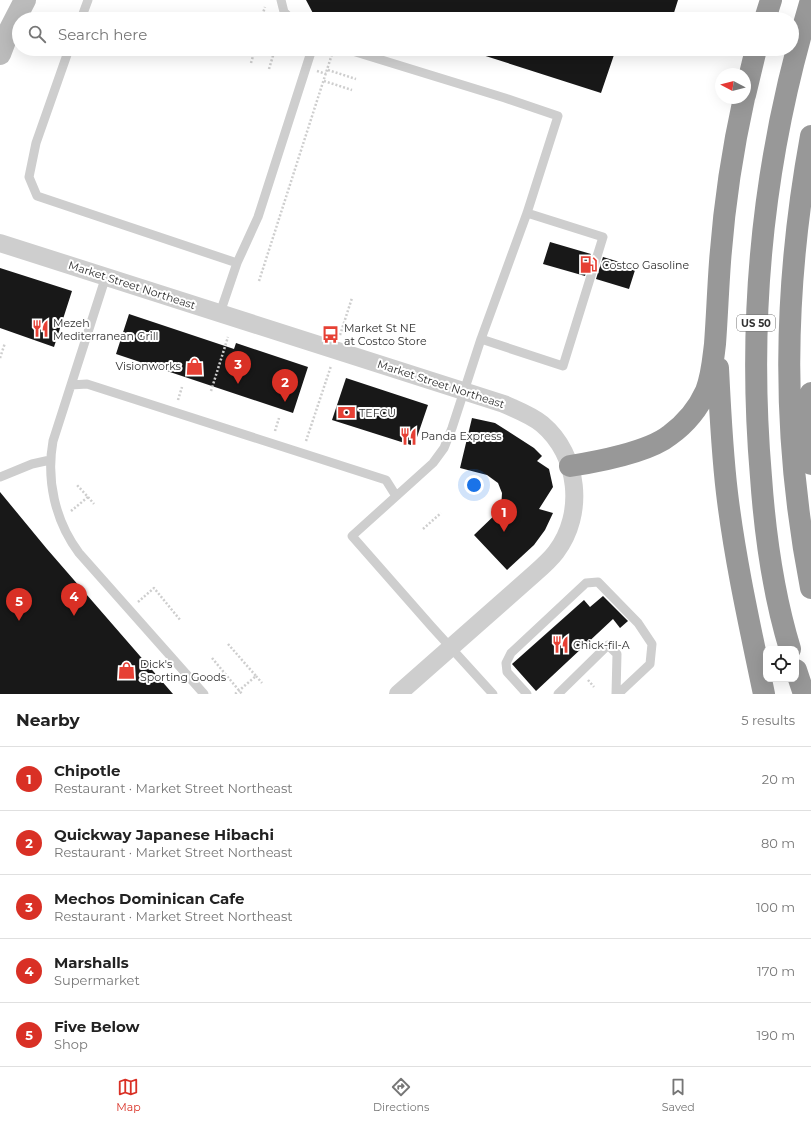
<!DOCTYPE html>
<html lang="en">
<head>
<meta charset="utf-8">
<style>
	:root { --surface:#fff; --page:#f6f6f6; --text:#222; --muted:#767676; --line:#e0e0e0; --accent:#d93025 }
	body { margin:0; font-family:Montserrat,sans-serif; background:var(--page); color:var(--text) }
	.controls { position:absolute; right:12px; bottom:12px; display:grid; overflow:hidden; border-radius:8px; box-shadow:0 4px 16px #0002 }
	.controls button { width:36px; height:36px; display:grid; place-items:center; padding:0; border:0; border-bottom:1px solid var(--line); background:var(--surface); color:var(--text); font:20px sans-serif }
	.compass { position:absolute; left:715px; top:68px; width:36px; height:36px; border-radius:50%; background:var(--surface); box-shadow:0 4px 16px #0002; rotate:277deg }
	.you { position:absolute; left:474px; top:485px; width:14px; height:14px; margin:-10px; border:3px solid #fff; border-radius:50%; background:#1a73e8; box-shadow:0 0 0 6px #1a73e833 }
	.badge { display:grid; place-items:center; width:26px; height:26px; border-radius:50%; background:var(--accent); color:#fff; font-size:13px; font-weight:700 }
	.pin { position:absolute; translate:-50% -33px; filter:drop-shadow(0 1px 2px #0008) }
	.pin::after { content:''; position:absolute; top:21px; width:14px; height:12px; background:inherit; clip-path:polygon(0 0,100% 0,50% 100%) }
	.list { margin:0; padding:0; list-style:none }
	h2 { display:flex; justify-content:space-between; align-items:center; height:52px; margin:0; padding:0 16px; font-size:17px }
	h2 small { font-size:13px; font-weight:400; color:var(--muted) }
	.list li { display:grid; grid-template-columns:26px 1fr auto; gap:12px; align-items:center; box-sizing:border-box; height:64px; padding:0 16px; border-top:1px solid var(--line) }
	.list b { display:block; font-size:15px; white-space:nowrap }
	.list p { margin:0; font-size:13px; white-space:nowrap; color:var(--muted) }
	.list em { font-size:13px; font-style:normal; color:var(--muted) }
	.icon { flex:none; width:22px; height:22px; fill:none; stroke:currentColor; stroke-width:2; stroke-linecap:round; stroke-linejoin:round }
	.map { position:relative; flex:none; width:811px; height:694px; overflow:hidden }
	.search { position:absolute; background:var(--surface); box-shadow:0 4px 16px #0002; left:12px; right:12px; top:12px; height:44px; display:flex; align-items:center; gap:10px; box-sizing:border-box; padding:0 14px; border-radius:22px; color:var(--muted); font-size:15px }
	.sheet { height:372px; background:var(--surface) }
	nav { display:flex; justify-content:space-around; align-items:center; box-sizing:border-box; height:56px; border-top:1px solid var(--line); background:var(--surface); font-size:11px; color:var(--muted) }
	nav a { display:grid; justify-items:center; gap:2px }
	nav .on { color:var(--accent) }
	.map>svg:first-child { display:block }
	.building { fill:#181818 }
	.lines { fill:none; stroke-linecap:round; stroke-linejoin:round }
	.path { stroke:#cecece; stroke-width:2.5; stroke-dasharray:2 2; stroke-linecap:butt }
	.lane { stroke:#cecece; stroke-width:9 }
	.street { stroke:#cecece; stroke-width:18 }
	.secondary { stroke:#bbb; stroke-width:22 }
	.highway { stroke:#989898; stroke-width:22 }
	.labels { text-anchor:middle; dominant-baseline:central; stroke-width:4; stroke-linejoin:round; paint-order:stroke }
	.shield { fill:#fff; stroke:#6f6f6f; stroke-width:1 }
	.shield-label { font-size:10px; font-weight:bold; fill:#313131 }
	.poi-label { font-size:11px; fill:#313131; stroke:#fff; text-anchor:start }
	.street-label { font-size:11px; fill:#313131; stroke:#fff }
</style>
</head>
<body>
<div class="map">
<svg width="811" height="694" viewBox="0 0 811 694">
	<rect width="100%" height="100%" fill="#fff"/>
	<!-- building -->
	<path class="building" d="M 306,0 L 678,0 L 672,19 L 316,19 Z
		M 473,49 L 616,49 L 601,93 L 473,52 Z
		M 550,242 L 591,254 L 585,276 L 543,264 Z
		M 603,257 L 636,267 L 629,289 L 596,279 Z
		M 0,268 L 72,291 L 54,347 L 0,328 Z
		M 129,314 L 234,349 L 236,343 L 308,367 L 293,413 L 116,354 Z
		M 346,378 L 428,405 L 414,446 L 332,420 Z
		M 472,418 L 495,423 L 534,448 L 542,456 L 537,461 L 549,469 L 553,487 L 539,509 L 553,513 L 545,530 L 534,545 L 507,570 L 474,535 L 501,509 L 502,493 L 498,483 L 487,475 L 460,468 Z
		M 0,492 L 47,549 L 173,694 L 0,694 Z
		M 603,596 L 628,621 L 620,628 L 613,619 L 536,691 L 512,664 L 584,600 L 590,607 Z"/>
	<g class="lines">
		<!-- path -->
		<path class="path" d="M 261,19 L 265,7
			M 251,63 L 255,49
			M 269,69 L 275,49
			M 328,70 L 356,79
			M 317,71 L 326,74
			M 324,81 L 352,90
			M 259,281 L 333,51
			M 340,335 L 352,298
			M 0,358 L 5,343
			M 211,391 L 228,337
			M 178,400 L 182,387
			M 275,431 L 279,418
			M 306,441 L 331,366
			M 88,497 L 94,504
			M 71,511 L 88,497 L 76,484
			M 423,529 L 441,513
			M 138,602 L 154,588 L 181,621
			M 228,644 L 256,676 L 235,694
			M 212,658 L 242,694
			M 256,676 L 262,683
			M 588,680 L 594,687"/>
		<!-- lane -->
		<path class="lane" d="M 281,0 L 284,12 L 291,19
			M 81,19 L 88,0
			M 69,49 L 36,143 L 29,177 L 37,196 L 237,263
			M 346,49 L 505,98 L 558,116 L 527,213 L 481,339 L 452,428 L 444,448 L 433,463 L 352,536 L 432,627 L 493,694
			M 106,276 L 53,441 C 46,480 55,521 79,553 L 204,694
			M 220,313 L 237,263 L 258,217 L 312,49
			M 481,339 L 563,366 L 603,237 L 527,213
			M 71,385 L 87,384 L 386,480 L 396,496
			M 0,477 L 32,464 L 50,460
			M 527,694 L 507,672 L 506,663 L 511,653 L 586,583 L 598,582 L 638,623 L 652,644 L 650,664 L 618,694
			M 558,694 L 608,645 L 617,654 L 616,694"/>
		<!-- street -->
		<path class="street" d="M 0,243 L 504,404 C 517,410 531,415 542,424 C 579,455 585,514 556,552 C 550,560 542,567 534,574 L 398,694"/>
		<!-- secondary -->
		<path class="secondary" d="M 0,54 L 8,33 L 25,0"/>
		<!-- highway -->
		<path class="highway" d="M 765,19 L 771,0
			M 745,95 L 756,49
			M 811,136 C 783,289 781,434 811,588
			M 718,368 C 720,409 722,451 727,493 C 735,560 750,627 764,694
			M 811,393 L 809,418 L 811,464
			M 570,466 C 596,462 649,452 670,435 C 685,424 698,409 706,391 C 712,376 713,360 715,344 C 717,317 718,289 720,262 C 724,207 732,152 744,98
			M 790,649 C 773,593 765,534 761,477 C 747,315 763,156 811,0
			M 796,670 L 804,694"/>
	</g>
	<!-- icons -->
	<defs>
		<symbol id="fuel-bare" viewBox="-9 -9 18 18"><path d="M-5.5-6h7V0h2V4h1.3V-2.5L3-4.5l.8-.8L6-3V5H2.5V1h-1V6h-7ZM-4.2-4.7v3.2H.2V-4.7Z" fill="#e64034" stroke="#fff" stroke-width="2.5" paint-order="stroke"/></symbol>
		<symbol id="restaurant-bare" viewBox="-9 -9 18 18"><path d="M-5-6h1v4h1v-4h1v4h1v-4h1v5L-1.5 .5V6h-2V.5L-5-1ZM5-6V6H3V1.5H1.5Q1.5-4 5-6Z" fill="#e64034" stroke="#fff" stroke-width="2.5" paint-order="stroke"/></symbol>
		<symbol id="bus-bare" viewBox="-9 -9 18 18"><path d="M-5-6H5V4H4V6H2V4H-2V6H-4V4H-5ZM-3.5-4V0h7V-4ZM-3.5 1.2v1.5H-2V1.2ZM2 1.2v1.5H3.5V1.2Z" fill="#e64034" stroke="#fff" stroke-width="2.5" paint-order="stroke"/></symbol>
		<symbol id="shop-bare" viewBox="-9 -9 18 18"><path d="M-5-2.5h2.3a2.7 3.5 0 0 1 5.4 0H5L5.5 6h-11ZM-1.5-2.5h3a1.5 2.3 0 0 0-3 0Z" fill="#e64034" stroke="#fff" stroke-width="2.5" paint-order="stroke"/></symbol>
		<symbol id="bank-bare" viewBox="-9 -9 18 18"><path d="M-6-4H6V4H-6ZM0-2.3a2.3 2.3 0 1 0 0 4.6a2.3 2.3 0 1 0 0-4.6Z" fill="#e64034" stroke="#fff" stroke-width="2.5" paint-order="stroke"/></symbol>
	</defs>
	<g fill-rule="evenodd">
		<use href="#fuel-bare" x="576" y="252" width="25" height="25"/>
		<use href="#restaurant-bare" x="28" y="316" width="25" height="25"/>
		<use href="#bus-bare" x="318" y="322" width="25" height="25"/>
		<use href="#shop-bare" x="182" y="354" width="25" height="25"/>
		<use href="#bank-bare" x="334" y="400" width="25" height="25"/>
		<use href="#restaurant-bare" x="396" y="424" width="25" height="25"/>
		<use href="#restaurant-bare" x="548" y="632" width="25" height="25"/>
		<use href="#shop-bare" x="114" y="658" width="25" height="25"/>
	</g>
	<g class="labels">
		<!-- shield labels -->
		<rect class="shield" x="737" y="315" width="38" height="16" rx="3"/>
		<g class="shield-label">
			<text x="756" y="323">US 50</text>
		</g>
		<!-- poi labels -->
		<g class="poi-label">
			<text x="602" y="265">Costco Gasoline</text>
			<text x="53" y="323">Mezeh<tspan x="53" dy="13">Mediterranean Grill</tspan></text>
			<text x="344" y="328">Market St NE<tspan x="344" dy="13">at Costco Store</tspan></text>
			<text x="181" y="366" text-anchor="end">Visionworks</text>
			<text x="359" y="413">TEFCU</text>
			<text x="421" y="436">Panda Express</text>
			<text x="573" y="645">Chick-fil-A</text>
			<text x="140" y="664">Dick's<tspan x="140" dy="13">Sporting Goods</tspan></text>
		</g>
		<!-- street labels -->
		<g class="street-label">
			<text transform="translate(132 285) rotate(18)">Market Street Northeast</text>
			<text transform="translate(441 384) rotate(18)">Market Street Northeast</text>
		</g>
	</g>
</svg>
<div class="controls">
<button><svg class="icon" aria-label="locate" viewBox="0 0 24 24"><circle cx="12" cy="12" r="6"/><path d="M12 2v4M12 18v4M2 12h4M18 12h4"/></svg></button>
</div>
<svg class="compass" viewBox="-18 -18 36 36"><path d="M0-13l5 13h-10z" fill="#e53935"/><path d="M0 13l5-13h-10z" fill="#767676"/></svg>
<div class="you"></div>
<div class="pin badge" style="left:504px;top:532px">1</div>
<div class="pin badge" style="left:285px;top:402px">2</div>
<div class="pin badge" style="left:238px;top:384px">3</div>
<div class="pin badge" style="left:74px;top:616px">4</div>
<div class="pin badge" style="left:19px;top:621px">5</div>
<div class="search"><svg class="icon" aria-label="search" viewBox="0 0 24 24"><circle cx="10" cy="10" r="6"/><path d="M15 15l6 6"/></svg>Search here</div>
</div>
<section class="sheet">
<h2>Nearby<small>5 results</small></h2>
<ul class="list">
<li><span class="badge">1</span><div><b>Chipotle</b><p>Restaurant · Market Street Northeast</p></div><em>20 m</em></li>
<li><span class="badge">2</span><div><b>Quickway Japanese Hibachi</b><p>Restaurant · Market Street Northeast</p></div><em>80 m</em></li>
<li><span class="badge">3</span><div><b>Mechos Dominican Cafe</b><p>Restaurant · Market Street Northeast</p></div><em>100 m</em></li>
<li><span class="badge">4</span><div><b>Marshalls</b><p>Supermarket</p></div><em>170 m</em></li>
<li><span class="badge">5</span><div><b>Five Below</b><p>Shop</p></div><em>190 m</em></li>
</ul>
</section>
<nav>
<a class="on"><svg class="icon" aria-label="map" viewBox="0 0 24 24"><path d="M3 6l6-2 6 2 6-2v14l-6 2-6-2-6 2zM9 4v14M15 6v14"/></svg>Map</a>
<a><svg class="icon" aria-label="directions" viewBox="0 0 24 24"><path d="M12 3l9 9-9 9-9-9zM9 14v-3h6M13 9l2 2-2 2"/></svg>Directions</a>
<a><svg class="icon" aria-label="saved" viewBox="0 0 24 24"><path d="M7 4h10v16l-5-4-5 4z"/></svg>Saved</a>
</nav>
</body>
</html>
